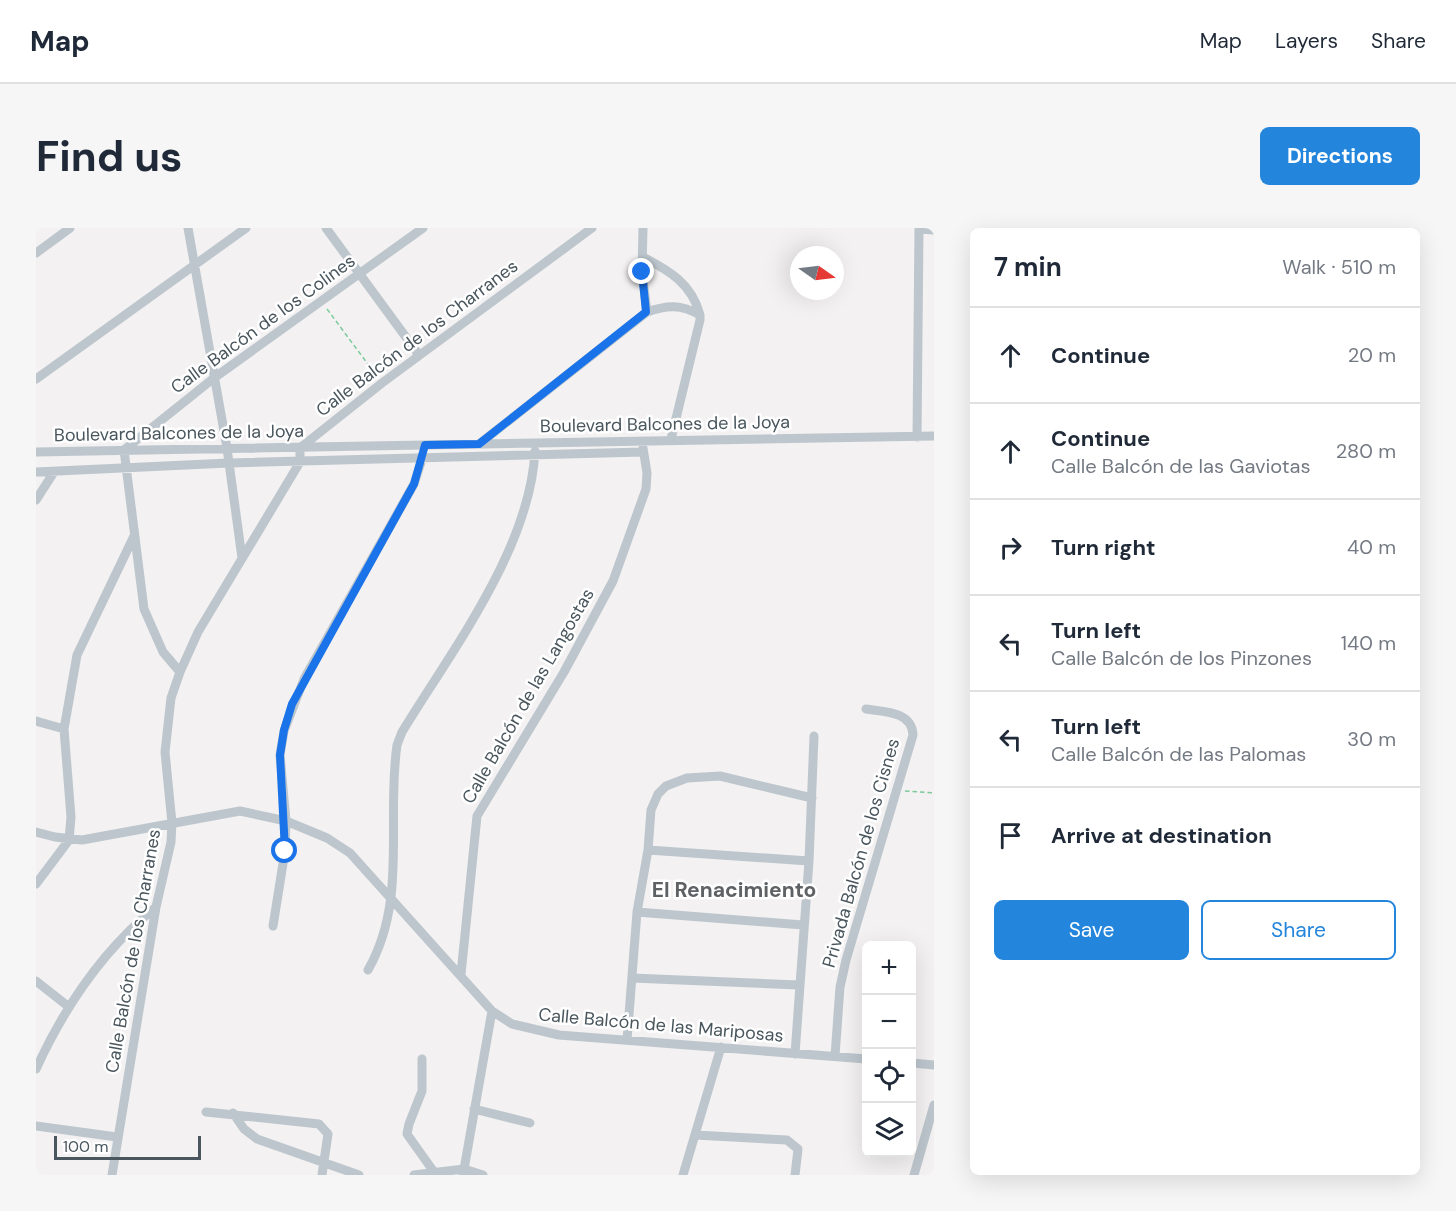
<!DOCTYPE html>
<html lang="en">
<head>
<meta charset="utf-8">
<style>
	:root { --surface:#fff; --page:#f6f6f7; --text:#1f2937; --muted:#747a83; --line:#e0e1e3; --accent:#2385db }
	body { margin:0; font-family:"DM Sans",sans-serif; background:var(--page); color:var(--text) }
	.controls { position:absolute; right:18px; bottom:18px; display:grid; overflow:hidden; border-radius:9px; box-shadow:0 6px 24px #0002 }
	.controls button { width:54px; height:54px; display:grid; place-items:center; padding:0; border:0; border-bottom:2px solid var(--line); background:var(--surface); color:var(--text); font:30px sans-serif }
	.compass { position:absolute; left:754px; top:18px; width:54px; height:54px; border-radius:50%; background:var(--surface); box-shadow:0 6px 24px #0002; rotate:104deg }
	.scale { position:absolute; left:18px; bottom:15px; width:147px; box-sizing:border-box; padding-left:6px; border:3px solid #49565d; border-top:0; font-size:16px; line-height:21px; white-space:nowrap; color:#49565d; -webkit-text-stroke:4px #fff; paint-order:stroke }
	.stop { position:absolute; width:18px; height:18px; margin:-14px; border:4px solid #1a73e8; border-radius:50%; background:#fff }
	.stop.end { background:#1a73e8; border-color:#fff; box-shadow:0 2px 6px #0008 }
	.list { margin:0; padding:0; list-style:none }
	h2 { display:flex; justify-content:space-between; align-items:center; height:78px; margin:0; padding:0 24px; font-size:26px }
	h2 small { font-size:20px; font-weight:400; color:var(--muted) }
	.list li { display:grid; grid-template-columns:39px 1fr auto; gap:18px; align-items:center; box-sizing:border-box; height:96px; padding:0 24px; border-top:2px solid var(--line) }
	.list b { display:block; font-size:22px; white-space:nowrap }
	.list p { margin:0; font-size:20px; white-space:nowrap; color:var(--muted) }
	.list em { font-size:20px; font-style:normal; color:var(--muted) }
	.actions { display:flex; gap:12px; padding:18px 24px }
	.actions a { flex:1; padding:14px 0; border:2px solid var(--accent); border-radius:9px; text-align:center; font-size:21px; color:var(--accent) }
	.actions .main { background:var(--accent); color:#fff }
	.icon { flex:none; width:33px; height:33px; fill:none; stroke:currentColor; stroke-width:2; stroke-linecap:round; stroke-linejoin:round }
	.map { position:relative; flex:none; width:898px; height:947px; overflow:hidden; border-radius:9px }
	header { display:flex; align-items:center; gap:36px; box-sizing:border-box; height:84px; padding:0 30px; background:var(--surface); border-bottom:2px solid var(--line) }
	header strong { font-size:28px }
	nav { display:flex; gap:33px; margin-inline-start:auto; font-size:21px }
	.intro { display:flex; align-items:center; justify-content:space-between; box-sizing:border-box; height:144px; padding:0 36px }
	h1 { margin:0; font-size:42px }
	.button { padding:15px 27px; border-radius:9px; background:var(--accent); color:#fff; font-size:21px; font-weight:700 }
	main { display:flex; gap:36px; padding:0 36px }
	aside { flex:1; background:var(--surface); border-radius:9px; box-shadow:0 6px 24px #0002 }
	.map>svg:first-child { display:block }
	.lines { fill:none; stroke-linecap:round; stroke-linejoin:round }
	.path { stroke:#7cca9c; stroke-width:1.5; stroke-dasharray:4.5 3; stroke-linecap:butt }
	.minor { stroke:#bdc6cd; stroke-width:9 }
	.route { stroke:#1a73e8; stroke-width:8 }
	.labels { text-anchor:middle; dominant-baseline:central; stroke-width:5; stroke-linejoin:round; paint-order:stroke }
	.street-label { font-size:18px; fill:#49565d; stroke:#fff }
	.quarter-label { font-size:21px; font-weight:bold; fill:#5e6265; stroke:#fff }
</style>
</head>
<body>
<header>
<strong>Map</strong>
<nav><a>Map</a><a>Layers</a><a>Share</a></nav>
</header>
<div class="intro"><h1>Find us</h1><a class="button">Directions</a></div>
<main>
<div class="map">
<svg width="898" height="947" viewBox="0 0 898 947">
	<rect width="100%" height="100%" fill="#f3f1f1"/>
	<g class="lines">
		<!-- path -->
		<path class="path" d="M 291,81 L 340,147
			M 869,563 L 898,565"/>
		<!-- minor -->
		<path class="minor" d="M 152,0 L 191,220 L 206,330
			M 290,0 L 383,127
			M 607,0 L 606,44 L 611,84
			M 883,1 L 898,2
			M 0,25 L 34,0
			M 607,29 C 634,43 656,56 664,87
			M 0,151 L 210,0
			M 881,209 L 883,0
			M 443,216 L 611,84 C 631,77 645,76 664,87 L 664,92 L 635,211
			M 0,224 L 898,208
			M 0,244 L 193,235 L 607,224
			M 0,272 L 18,244
			M 144,444 L 127,424 L 108,381 L 88,222 L 178,150 L 387,0
			M 0,493 L 28,501
			M 0,604 L 19,609 L 46,612 L 204,583 L 250,593 L 291,610 L 314,625 L 456,783 L 476,796 L 523,807 L 830,831
			M 612,622 L 773,633
			M 0,656 L 33,612 L 35,589 L 28,501 L 41,427 L 98,308
			M 601,684 L 767,697
			M 237,698 L 249,623 L 250,593 L 244,527 L 248,503 L 268,451 L 378,256 L 387,228
			M 332,742 C 372,672 350,593 361,517 L 366,504 C 416,422 494,321 499,223
			M 425,746 L 441,588 L 528,444 L 577,353 L 610,261 L 611,245 L 607,220
			M 596,750 L 763,757
			M 0,753 L 33,779
			M 591,812 L 601,684 L 612,622 L 615,582 L 622,566 L 630,558 L 651,550 L 684,548 L 776,570
			M 759,826 L 773,633 L 778,508
			M 799,828 L 804,759 L 810,732 L 877,507 C 876,483 848,484 830,481
			M 386,831 L 386,863 L 373,896 L 371,906 L 398,944 L 397,947
			M 876,835 L 898,837
			M 0,841 C 28,780 68,721 120,679
			M 438,881 L 494,895
			M 170,884 L 283,896 L 292,906 L 286,947
			M 197,885 L 208,901 L 221,911 L 323,947
			M 0,898 L 81,909
			M 659,907 L 751,912 L 762,921 L 759,947
			M 76,947 L 120,679 L 135,614 L 136,595 L 129,524 L 135,470 L 144,444 L 162,404 L 264,234 L 264,220 L 346,155 L 556,0
			M 378,947 L 428,941 L 447,947
			M 427,947 L 456,783
			M 647,947 L 685,819
			M 878,947 L 898,877"/>
	</g>
	<g class="lines">
		<!-- route -->
		<path class="route" d="M 249,623 L 244,527 L 248,502 L 256,476 L 378,256 L 389,217 L 443,216 L 610,84 L 606,44"/>
	</g>
	<g class="labels">
		<!-- street labels -->
		<g class="street-label">
			<text transform="translate(227 96) rotate(-36)">Calle Balcón de los Colines</text>
			<text transform="translate(381 110) rotate(-37)">Calle Balcón de los Charranes</text>
			<text transform="translate(629 196) rotate(-1)">Boulevard Balcones de la Joya</text>
			<text transform="translate(143 205) rotate(-1)">Boulevard Balcones de la Joya</text>
			<text transform="translate(492 468) rotate(-60)">Calle Balcón de las Langostas</text>
			<text transform="translate(825 625) rotate(-74)">Privada Balcón de los Cisnes</text>
			<text transform="translate(97 723) rotate(-80)">Calle Balcón de los Charranes</text>
			<text transform="translate(625 797) rotate(5)">Calle Balcón de las Mariposas</text>
		</g>
		<!-- quarter labels -->
		<g class="quarter-label">
			<text x="698" y="662">El Renacimiento</text>
		</g>
	</g>
</svg>
<div class="controls">
<button>+</button>
<button>−</button>
<button><svg class="icon" aria-label="locate" viewBox="0 0 24 24"><circle cx="12" cy="12" r="6"/><path d="M12 2v4M12 18v4M2 12h4M18 12h4"/></svg></button>
<button><svg class="icon" aria-label="layers" viewBox="0 0 24 24"><path d="M12 4l9 5-9 5-9-5zM3 14l9 5 9-5"/></svg></button>
</div>
<svg class="compass" viewBox="-18 -18 36 36"><path d="M0-13l5 13h-10z" fill="#e53935"/><path d="M0 13l5-13h-10z" fill="#747a83"/></svg>
<div class="scale">100 m</div>
<div class="stop" style="left:249px;top:623px"></div>
<div class="stop end" style="left:606px;top:44px"></div>
</div>
<aside>
<h2>7 min<small>Walk · 510 m</small></h2>
<ul class="list">
<li><svg class="icon" aria-label="ahead" viewBox="0 0 24 24"><path d="M12 20V5M6 11l6-6 6 6"/></svg><div><b>Continue</b></div><em>20 m</em></li>
<li><svg class="icon" aria-label="ahead" viewBox="0 0 24 24"><path d="M12 20V5M6 11l6-6 6 6"/></svg><div><b>Continue</b><p>Calle Balcón de las Gaviotas</p></div><em>280 m</em></li>
<li><svg class="icon" aria-label="right" viewBox="0 0 24 24"><path d="M7 20v-9h11M14 6l5 5-5 5"/></svg><div><b>Turn right</b></div><em>40 m</em></li>
<li><svg class="icon" aria-label="left" viewBox="0 0 24 24"><path d="M17 20v-9H6M10 6l-5 5 5 5"/></svg><div><b>Turn left</b><p>Calle Balcón de los Pinzones</p></div><em>140 m</em></li>
<li><svg class="icon" aria-label="left" viewBox="0 0 24 24"><path d="M17 20v-9H6M10 6l-5 5 5 5"/></svg><div><b>Turn left</b><p>Calle Balcón de las Palomas</p></div><em>30 m</em></li>
<li><svg class="icon" aria-label="arrive" viewBox="0 0 24 24"><path d="M6 21V4h12l-3 4 3 4H6"/></svg><div><b>Arrive at destination</b></div></li>
</ul>
<div class="actions"><a class="main">Save</a><a>Share</a></div>
</aside>
</main>
</body>
</html>
